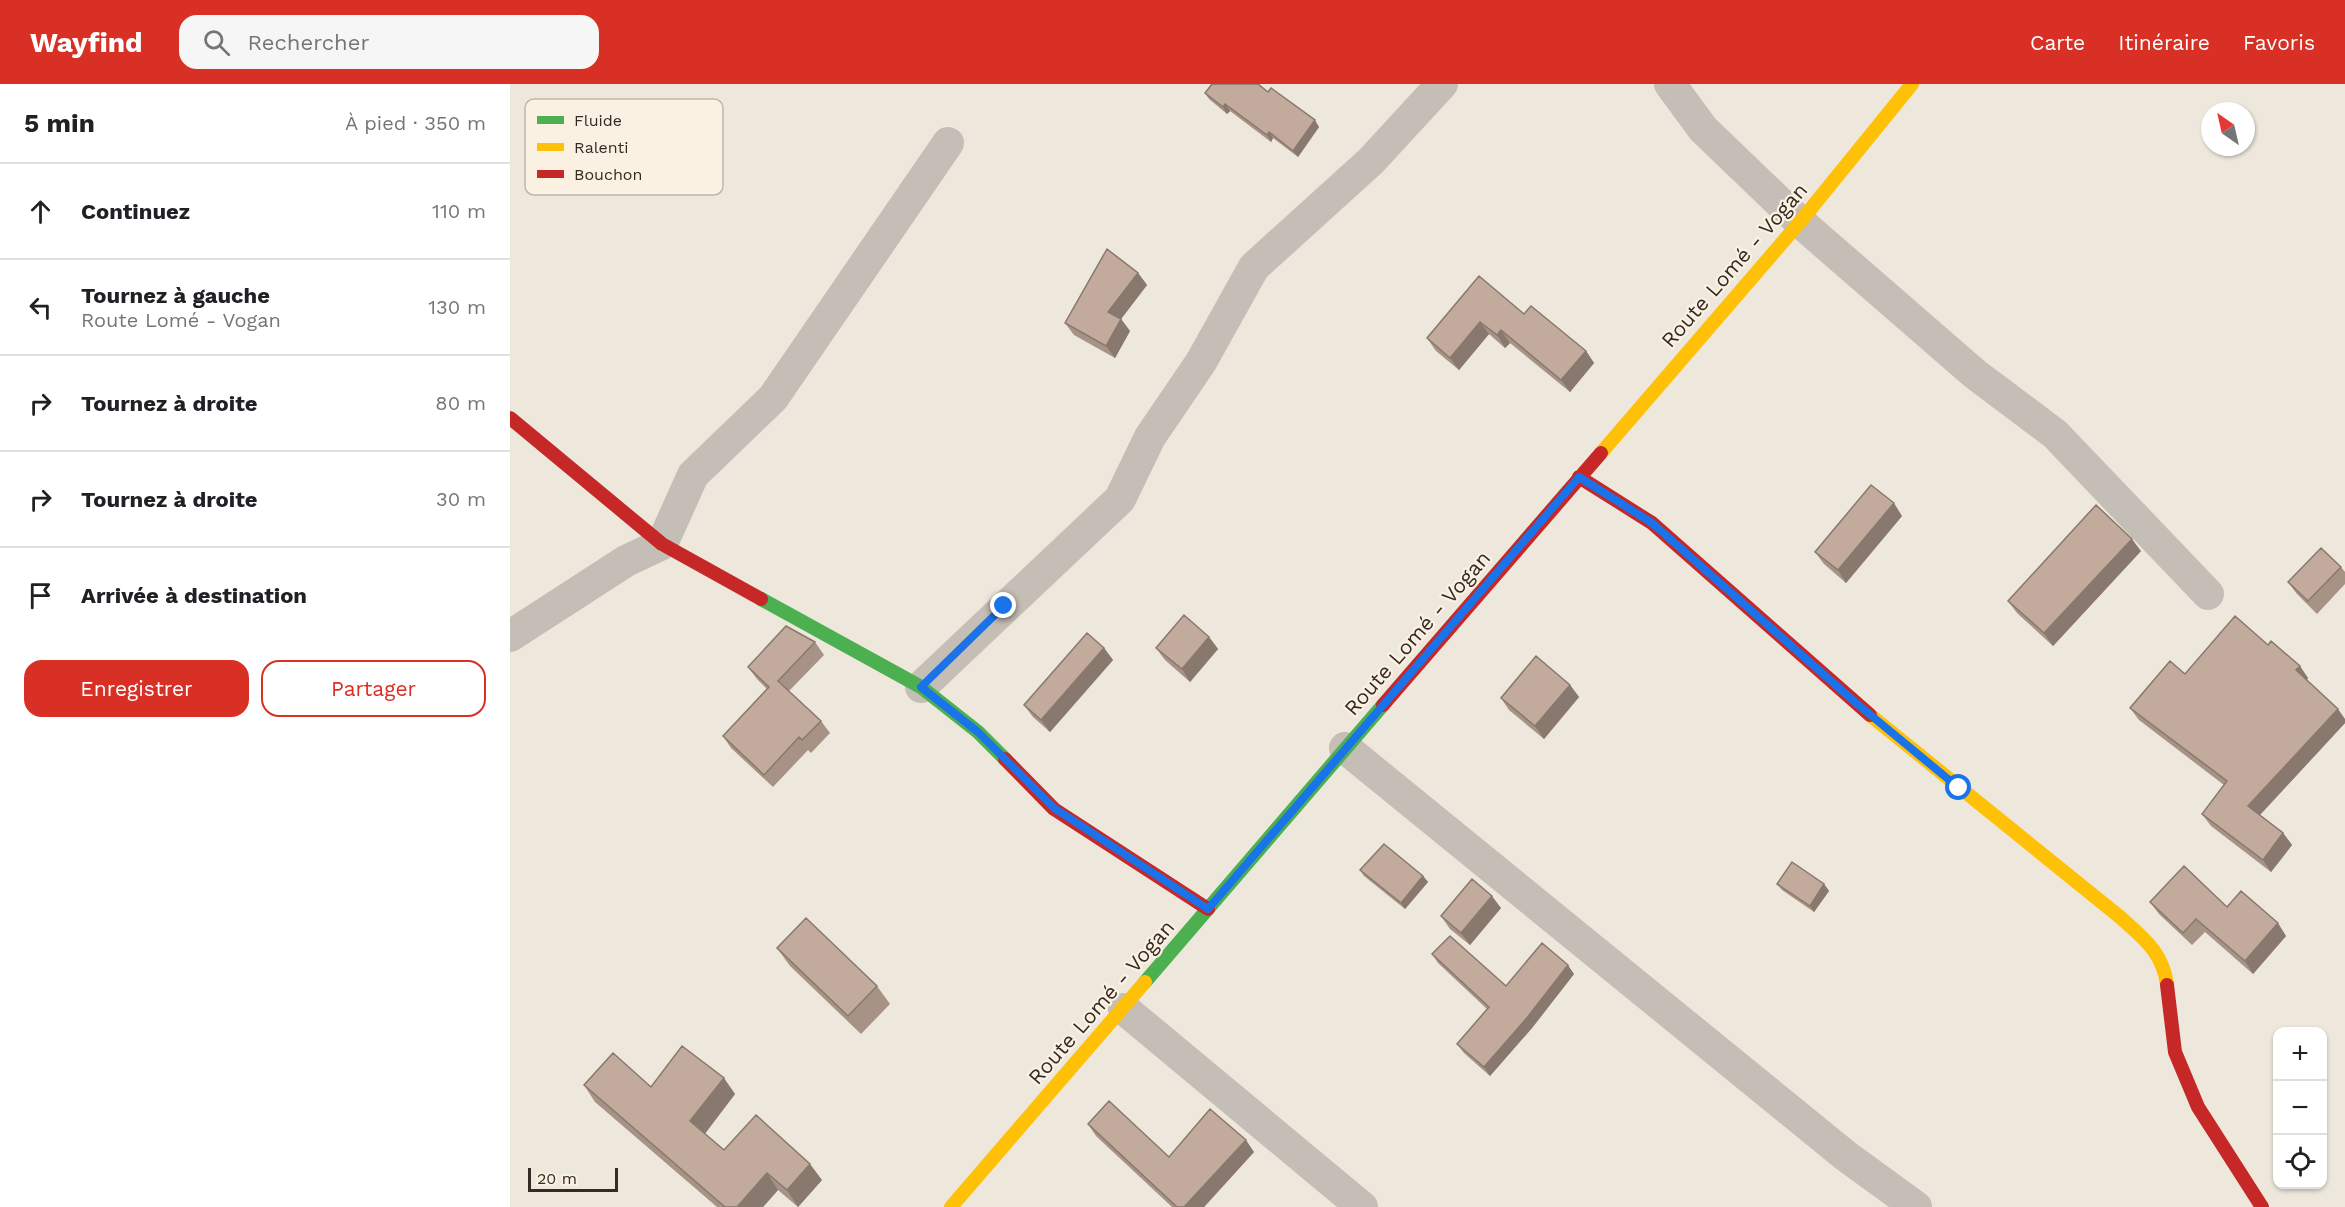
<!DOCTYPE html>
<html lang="fr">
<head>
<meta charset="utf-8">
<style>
	:root { --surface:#fff; --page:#f6f6f6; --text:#202124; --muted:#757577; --line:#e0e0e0; --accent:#d93025 }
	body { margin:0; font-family:"Work Sans",sans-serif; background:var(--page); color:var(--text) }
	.controls { position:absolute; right:18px; bottom:18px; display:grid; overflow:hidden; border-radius:12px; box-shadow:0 2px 4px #0004 }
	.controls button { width:54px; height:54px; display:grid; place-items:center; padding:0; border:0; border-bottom:2px solid var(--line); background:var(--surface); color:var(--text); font:30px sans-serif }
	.compass { position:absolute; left:1691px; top:18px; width:54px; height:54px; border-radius:50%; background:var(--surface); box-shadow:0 2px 4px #0004; rotate:326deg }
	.scale { position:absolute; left:18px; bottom:15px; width:90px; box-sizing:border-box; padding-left:6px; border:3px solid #352b24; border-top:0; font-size:16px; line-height:21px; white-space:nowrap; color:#352b24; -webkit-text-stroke:4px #fbf1e2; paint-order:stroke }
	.stop { position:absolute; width:18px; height:18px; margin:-14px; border:4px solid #1a73e8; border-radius:50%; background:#fff }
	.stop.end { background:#1a73e8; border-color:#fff; box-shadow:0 2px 6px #0008 }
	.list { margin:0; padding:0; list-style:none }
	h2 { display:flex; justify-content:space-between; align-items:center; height:78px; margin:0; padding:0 24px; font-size:26px }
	h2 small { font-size:20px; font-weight:400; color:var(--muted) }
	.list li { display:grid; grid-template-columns:39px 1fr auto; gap:18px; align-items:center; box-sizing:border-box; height:96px; padding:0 24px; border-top:2px solid var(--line) }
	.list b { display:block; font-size:22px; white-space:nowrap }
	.list p { margin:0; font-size:20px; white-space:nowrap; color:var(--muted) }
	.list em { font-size:20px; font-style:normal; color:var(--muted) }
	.actions { display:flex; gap:12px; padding:18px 24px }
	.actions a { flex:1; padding:14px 0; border:2px solid var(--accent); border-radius:18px; text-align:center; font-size:21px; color:var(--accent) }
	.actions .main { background:var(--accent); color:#fff }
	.icon { flex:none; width:33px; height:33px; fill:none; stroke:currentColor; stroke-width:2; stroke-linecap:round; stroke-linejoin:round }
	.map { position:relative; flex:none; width:1835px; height:1123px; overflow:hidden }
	header { display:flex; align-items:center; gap:36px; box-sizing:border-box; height:84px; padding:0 30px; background:var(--accent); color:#fff }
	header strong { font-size:28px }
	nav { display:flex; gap:33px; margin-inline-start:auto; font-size:21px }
	.search { width:420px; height:54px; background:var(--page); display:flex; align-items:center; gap:15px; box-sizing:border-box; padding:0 21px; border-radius:18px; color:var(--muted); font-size:22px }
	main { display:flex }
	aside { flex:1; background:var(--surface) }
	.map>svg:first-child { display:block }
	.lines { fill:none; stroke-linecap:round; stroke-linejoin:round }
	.street { stroke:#c5beb6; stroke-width:32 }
	.fast { stroke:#4caf50; stroke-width:14 }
	.slow { stroke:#ffc107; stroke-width:14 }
	.jam { stroke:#c62828; stroke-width:14 }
	.wall { fill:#a79386 }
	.shaded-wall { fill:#88786d }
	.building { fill:#c2ab9c; stroke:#88786d; stroke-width:1.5 }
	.route { stroke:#1a73e8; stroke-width:8 }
	.labels { text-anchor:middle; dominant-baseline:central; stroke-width:4.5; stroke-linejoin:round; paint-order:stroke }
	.street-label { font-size:21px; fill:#352b24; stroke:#fbf1e2 }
	.key { fill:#fbf1e2; stroke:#c0b6a9; stroke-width:1.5 }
	.key-label { font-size:16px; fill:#352b24 }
</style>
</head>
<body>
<header>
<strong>Wayfind</strong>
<div class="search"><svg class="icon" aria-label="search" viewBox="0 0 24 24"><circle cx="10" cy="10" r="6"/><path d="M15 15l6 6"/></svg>Rechercher</div>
<nav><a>Carte</a><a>Itinéraire</a><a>Favoris</a></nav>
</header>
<main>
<aside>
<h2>5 min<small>À pied · 350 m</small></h2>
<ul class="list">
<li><svg class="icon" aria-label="ahead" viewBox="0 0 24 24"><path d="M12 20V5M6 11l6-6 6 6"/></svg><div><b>Continuez</b></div><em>110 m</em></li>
<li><svg class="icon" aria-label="left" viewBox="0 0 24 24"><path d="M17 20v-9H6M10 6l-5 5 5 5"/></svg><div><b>Tournez à gauche</b><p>Route Lomé - Vogan</p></div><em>130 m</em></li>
<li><svg class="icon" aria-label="right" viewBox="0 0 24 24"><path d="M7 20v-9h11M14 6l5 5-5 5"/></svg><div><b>Tournez à droite</b></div><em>80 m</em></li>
<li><svg class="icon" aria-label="right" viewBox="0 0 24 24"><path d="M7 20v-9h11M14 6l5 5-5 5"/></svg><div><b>Tournez à droite</b></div><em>30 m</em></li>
<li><svg class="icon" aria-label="arrive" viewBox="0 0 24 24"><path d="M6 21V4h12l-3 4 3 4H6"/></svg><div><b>Arrivée à destination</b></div></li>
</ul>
<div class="actions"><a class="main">Enregistrer</a><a>Partager</a></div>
</aside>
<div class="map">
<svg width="1835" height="1123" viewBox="0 0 1835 1123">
	<rect width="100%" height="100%" fill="#ede7dc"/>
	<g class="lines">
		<!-- street -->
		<path class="street" d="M 1160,0 L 1193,45 L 1290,138 L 1465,290 L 1545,350 L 1698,510
			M 0,552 L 116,477 L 152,460 L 183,391 L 263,314 L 438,59
			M 411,603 L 610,415 L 640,353 L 691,278 L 744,183 L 861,77 L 932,0
			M 835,664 L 1336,1072 L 1406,1123
			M 614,925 L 852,1123"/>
		<!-- fast -->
		<path class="fast" d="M 251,515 L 411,603 L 468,648 L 495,675
			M 635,898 L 873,621"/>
		<!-- slow -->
		<path class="slow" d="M 1091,369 L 1290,138 L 1402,0
			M 1360,631 L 1610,833 C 1633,854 1653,868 1657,901
			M 441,1123 L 635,898"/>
		<!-- jam -->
		<path class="jam" d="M 0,334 L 152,460 L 251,515
			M 1069,393 L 1142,439 L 1360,631
			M 873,621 L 1091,369
			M 495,675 L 544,725 L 698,825
			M 1657,901 L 1665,968 L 1688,1023 L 1752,1123"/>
	</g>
	<!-- wall -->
	<path class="wall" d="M 758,8 L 809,43 L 788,73 L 763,54 L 761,58 L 720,27 L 717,30 L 699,15 L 695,9 Z
		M 628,189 L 637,201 L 611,235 L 620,247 L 605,274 L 564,251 L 555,239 Z
		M 969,192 L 1014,230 L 1076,267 L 1084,279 L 1060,308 L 1000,259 L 995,264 L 979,250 L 949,286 L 926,267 L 917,254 Z
		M 1392,432 L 1336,499 L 1314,480 L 1305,468 Z
		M 1631,467 L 1543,562 L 1507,529 L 1498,517 Z
		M 1831,483 L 1835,488 L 1835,500 L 1807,530 L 1787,510 L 1778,498 Z
		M 699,553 L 708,565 L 680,598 L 655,576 L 646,564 Z
		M 305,558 L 314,571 L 279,607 L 311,637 L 320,649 L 301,669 L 298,666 L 263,703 L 221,664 L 213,652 L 257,605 L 247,595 L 238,583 Z
		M 1758,561 L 1798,594 L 1797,596 L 1835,639 L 1750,731 L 1773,749 L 1782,761 L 1761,788 L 1701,742 L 1692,730 L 1714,701 L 1629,636 L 1620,624 L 1675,590 Z
		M 594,564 L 603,576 L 540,648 L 523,633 L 514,621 Z
		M 1060,601 L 1069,613 L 1034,655 L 999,626 L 991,614 Z
		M 850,786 L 913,792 L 918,798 L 895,825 L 854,792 Z
		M 1267,800 L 1314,800 L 1319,807 L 1304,828 L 1272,806 Z
		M 1640,818 L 1717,823 L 1776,852 L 1743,890 L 1695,848 L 1682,861 L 1649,830 Z
		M 991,824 L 960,861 L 940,845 L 931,832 Z
		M 267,864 L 367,902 L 380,920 L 351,950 L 280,882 Z
		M 922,870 L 996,902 L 1064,890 L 1022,944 L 980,992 L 954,969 L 947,960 L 977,925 L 928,879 Z
		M 74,1001 L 141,1003 L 225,1010 L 195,1050 L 214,1066 L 312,1096 L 288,1123 L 268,1106 L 253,1123 L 207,1123 L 85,1018 Z
		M 578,1040 L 659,1073 L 744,1068 L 694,1123 L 662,1123 L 586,1052 Z"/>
	<!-- shaded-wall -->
	<path class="shaded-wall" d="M 715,20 L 720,27 L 717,30 L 713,23 Z
		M 805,36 L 809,43 L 788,73 L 783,67 Z
		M 759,48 L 763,54 L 761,58 L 757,51 Z
		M 628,189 L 637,201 L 611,235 L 620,247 L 605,274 L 596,262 L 598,228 Z
		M 970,238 L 979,250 L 949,286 L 940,274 Z
		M 991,246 L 1000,259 L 995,264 L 987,251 Z
		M 1076,267 L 1084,279 L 1060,308 L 1051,296 Z
		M 1384,419 L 1392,432 L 1336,499 L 1328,486 Z
		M 1622,455 L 1631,467 L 1543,562 L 1534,549 Z
		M 699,553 L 708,565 L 680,598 L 672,585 Z
		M 594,564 L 603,576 L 540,648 L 531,636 Z
		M 1790,582 L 1798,594 L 1795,598 L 1786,586 Z
		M 1060,601 L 1069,613 L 1034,655 L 1025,642 Z
		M 1828,625 L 1835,635 L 1835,639 L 1747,734 L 1738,722 Z
		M 1773,749 L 1782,761 L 1761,788 L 1753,776 Z
		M 913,792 L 918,798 L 895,825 L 891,819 Z
		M 1314,800 L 1319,807 L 1304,828 L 1300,822 Z
		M 982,812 L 991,824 L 960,861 L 951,849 Z
		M 1768,839 L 1776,852 L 1743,890 L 1735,877 Z
		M 1058,881 L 1064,890 L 1022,944 L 980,992 L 974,983 Z
		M 214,994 L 225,1010 L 192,1053 L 180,1037 Z
		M 736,1056 L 744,1068 L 694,1123 L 674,1123 Z
		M 300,1080 L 312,1096 L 288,1123 L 277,1106 Z
		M 257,1089 L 268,1106 L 253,1123 L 227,1123 Z"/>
	<!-- building -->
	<path class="building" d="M 702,0 L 748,0 L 758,8 L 761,4 L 805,36 L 783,67 L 759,48 L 757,51 L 715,20 L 713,23 L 695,9 Z
		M 597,165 L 628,189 L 598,228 L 611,235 L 596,262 L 555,239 Z
		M 969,192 L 1014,230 L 1021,222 L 1076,267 L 1051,296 L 991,246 L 987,251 L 970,238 L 940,274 L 917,254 Z
		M 1361,401 L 1384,419 L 1328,486 L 1305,468 Z
		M 1586,421 L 1622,455 L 1534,549 L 1498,517 Z
		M 1811,464 L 1831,483 L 1798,517 L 1778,498 Z
		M 674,531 L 699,553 L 672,585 L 646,564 Z
		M 1725,532 L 1758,561 L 1761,557 L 1790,582 L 1786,586 L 1828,625 L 1738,722 L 1773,749 L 1753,776 L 1692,730 L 1717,697 L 1620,624 L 1660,577 L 1675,590 Z
		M 276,542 L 305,558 L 268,597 L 311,637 L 292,656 L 289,653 L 254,691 L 213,652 L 259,603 L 238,583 Z
		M 577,549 L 594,564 L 531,636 L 514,621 Z
		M 1026,572 L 1060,601 L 1025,642 L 991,614 Z
		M 874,760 L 913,792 L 891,819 L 850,786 Z
		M 1282,778 L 1314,800 L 1300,822 L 1267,800 Z
		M 1674,782 L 1717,823 L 1731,807 L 1768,839 L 1735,877 L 1686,835 L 1673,849 L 1640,818 Z
		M 962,795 L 982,812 L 951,849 L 931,832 Z
		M 296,834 L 367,902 L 338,932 L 267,864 Z
		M 940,852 L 996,902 L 1032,859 L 1058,881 L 1016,935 L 974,983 L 947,960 L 979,923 L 922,870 Z
		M 172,962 L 214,994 L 180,1037 L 214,1066 L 246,1031 L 300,1080 L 277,1106 L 257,1089 L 227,1123 L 215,1123 L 74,1001 L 103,969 L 141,1003 Z
		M 599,1017 L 659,1073 L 700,1025 L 736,1056 L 674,1123 L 667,1123 L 578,1040 Z"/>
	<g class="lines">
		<!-- route -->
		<path class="route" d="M 494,522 L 411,603 L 468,648 L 544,724 L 698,825 L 1069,393 L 1142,439 L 1346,619 L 1449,704"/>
	</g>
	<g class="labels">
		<!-- street labels -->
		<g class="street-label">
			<text transform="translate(1224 181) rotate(-49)">Route Lomé - Vogan</text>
			<text transform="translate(907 549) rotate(-49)">Route Lomé - Vogan</text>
			<text transform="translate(591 918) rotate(-49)">Route Lomé - Vogan</text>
		</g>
	</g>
	<!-- legend -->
	<rect x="15" y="15" width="198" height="96" rx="9" class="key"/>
	<rect x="27" y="32" width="27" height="8" fill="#4caf50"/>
	<rect x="27" y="59" width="27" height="8" fill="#ffc107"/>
	<rect x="27" y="86" width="27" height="8" fill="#c62828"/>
	<g class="key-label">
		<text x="64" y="42">Fluide</text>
		<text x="64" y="69">Ralenti</text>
		<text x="64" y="96">Bouchon</text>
	</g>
</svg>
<div class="controls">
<button>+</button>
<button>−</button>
<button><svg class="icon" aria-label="locate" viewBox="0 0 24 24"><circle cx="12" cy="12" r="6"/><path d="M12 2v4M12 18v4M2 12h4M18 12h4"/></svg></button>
</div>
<svg class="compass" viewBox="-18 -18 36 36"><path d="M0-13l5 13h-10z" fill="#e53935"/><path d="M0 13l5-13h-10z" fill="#757577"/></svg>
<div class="scale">20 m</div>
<div class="stop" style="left:1449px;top:704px"></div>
<div class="stop end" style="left:494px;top:522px"></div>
</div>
</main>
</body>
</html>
